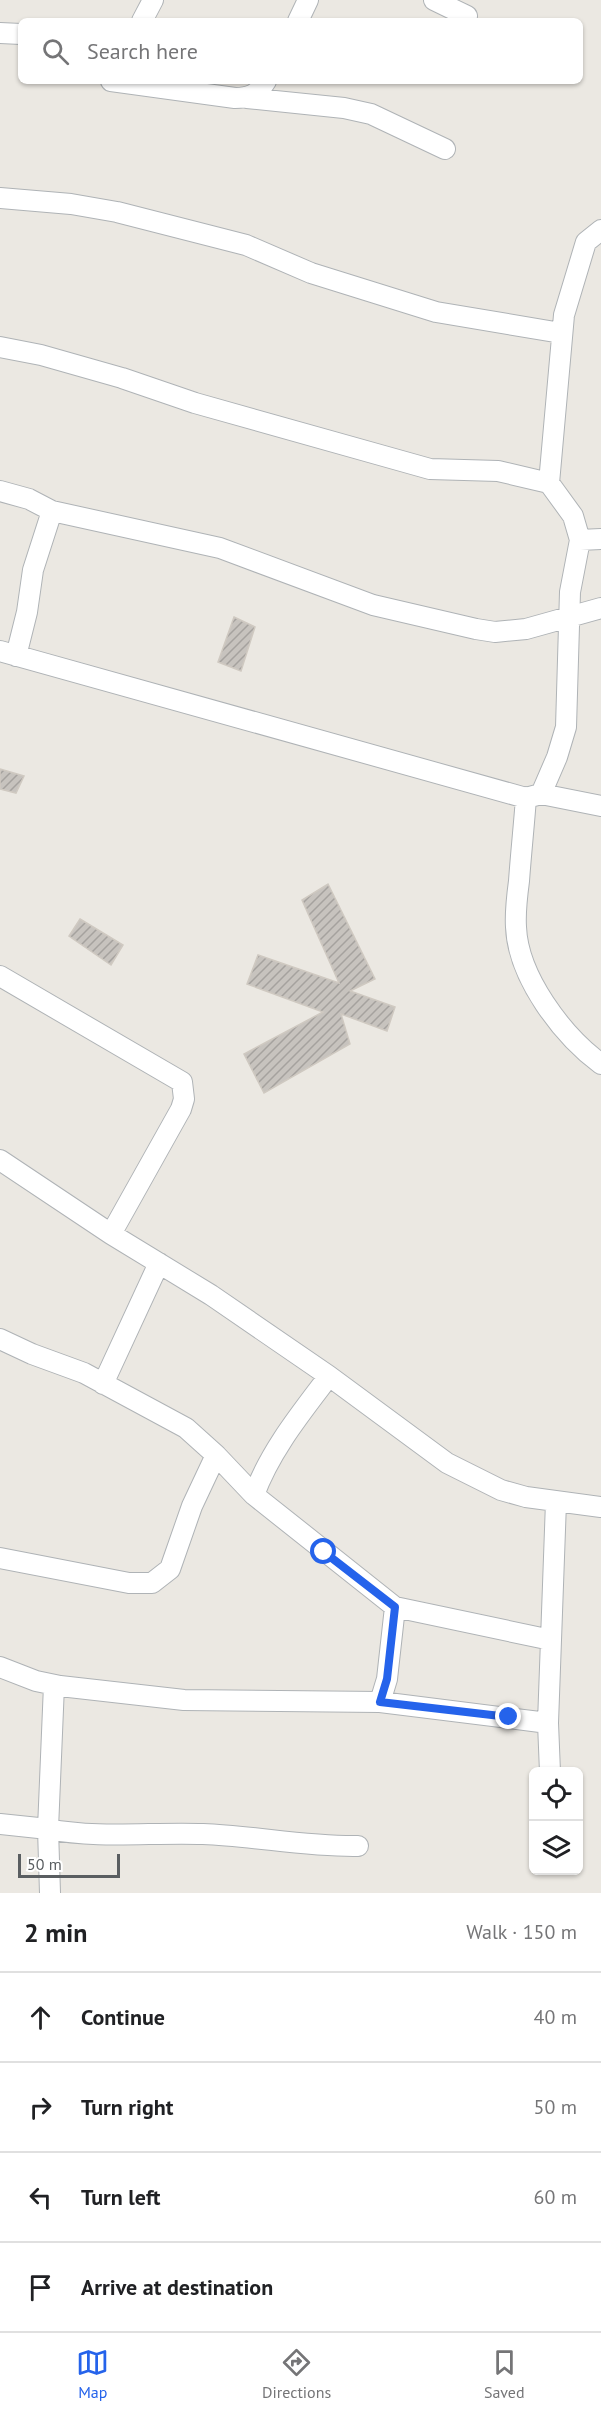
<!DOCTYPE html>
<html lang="en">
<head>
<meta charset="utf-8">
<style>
	:root { --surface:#fff; --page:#f2f2f2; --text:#202124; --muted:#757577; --line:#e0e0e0; --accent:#2563eb }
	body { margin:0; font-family:"PT Sans",sans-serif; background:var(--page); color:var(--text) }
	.controls { position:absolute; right:18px; bottom:18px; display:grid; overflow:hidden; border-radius:9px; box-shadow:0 2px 4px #0004 }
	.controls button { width:54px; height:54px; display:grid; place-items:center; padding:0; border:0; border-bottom:2px solid var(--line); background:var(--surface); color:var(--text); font:30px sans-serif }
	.scale { position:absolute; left:18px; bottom:15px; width:102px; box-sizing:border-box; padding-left:6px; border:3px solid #5a5e61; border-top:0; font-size:16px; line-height:21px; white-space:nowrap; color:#5a5e61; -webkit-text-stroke:4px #fff; paint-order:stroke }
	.stop { position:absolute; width:18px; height:18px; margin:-14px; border:4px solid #2563eb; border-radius:50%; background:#fff }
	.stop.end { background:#2563eb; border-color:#fff; box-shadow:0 2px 6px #0008 }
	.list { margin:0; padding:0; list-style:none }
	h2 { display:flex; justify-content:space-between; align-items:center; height:78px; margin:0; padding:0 24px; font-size:26px }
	h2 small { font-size:20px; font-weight:400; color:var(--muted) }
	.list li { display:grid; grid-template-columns:39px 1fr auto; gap:18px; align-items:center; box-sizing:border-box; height:90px; padding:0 24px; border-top:2px solid var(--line) }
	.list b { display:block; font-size:22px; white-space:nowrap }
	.list em { font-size:20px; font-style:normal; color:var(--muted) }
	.icon { flex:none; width:33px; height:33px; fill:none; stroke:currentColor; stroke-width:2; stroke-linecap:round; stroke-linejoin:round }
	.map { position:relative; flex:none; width:601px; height:1893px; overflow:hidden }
	.search { position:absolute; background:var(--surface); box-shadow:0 2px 4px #0004; left:18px; right:18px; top:18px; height:66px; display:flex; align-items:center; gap:15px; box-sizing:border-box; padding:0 21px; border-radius:9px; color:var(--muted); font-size:22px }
	.sheet { height:438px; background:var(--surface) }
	nav { display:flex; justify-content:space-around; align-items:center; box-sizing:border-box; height:84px; border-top:2px solid var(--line); background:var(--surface); font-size:16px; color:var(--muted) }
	nav a { display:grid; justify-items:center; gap:3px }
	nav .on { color:var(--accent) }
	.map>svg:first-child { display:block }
	.building { fill:url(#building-hatch); stroke:#cfc9c1; stroke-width:1.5 }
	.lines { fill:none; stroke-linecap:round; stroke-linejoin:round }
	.minor-casing { stroke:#afb3b6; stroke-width:22 }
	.minor { stroke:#fff; stroke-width:20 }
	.route { stroke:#2563eb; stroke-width:8 }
</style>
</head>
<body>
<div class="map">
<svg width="601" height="1893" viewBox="0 0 601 1893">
	<defs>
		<pattern id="building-hatch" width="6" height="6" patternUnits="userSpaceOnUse" patternTransform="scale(1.5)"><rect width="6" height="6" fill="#c7c3be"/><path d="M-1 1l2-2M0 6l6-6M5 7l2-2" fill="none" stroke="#a5a29e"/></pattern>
	</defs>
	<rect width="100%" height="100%" fill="#ebe8e2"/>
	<!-- building -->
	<path class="building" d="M 234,617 L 255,627 L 241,671 L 218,662 Z
		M 0,769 L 24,776 L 16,793 L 0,789 Z
		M 328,884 L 375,979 L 350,991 L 395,1007 L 387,1031 L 341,1014 L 350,1044 L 264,1093 L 244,1054 L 323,1012 L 247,984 L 258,955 L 339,983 L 302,900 Z
		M 80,919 L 123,945 L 111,965 L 69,936 Z"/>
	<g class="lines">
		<defs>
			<path id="minor" d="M 434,0 L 467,16
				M 142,21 L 153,0
				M 298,21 L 308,0
				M 0,33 L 21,34
				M 111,81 L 235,98 C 250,98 258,94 266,81
				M 247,98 L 344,108 L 371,114 L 445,149
				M 0,198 L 71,204 L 117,212 L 246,245 L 311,273 L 436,312 L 561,333
				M 0,347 L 41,355 L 122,378 L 195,403 L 430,469 L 498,471 L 549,483
				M 0,491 L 29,499 L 52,511 L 33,570 L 27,612 L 16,656
				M 52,511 L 220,548 L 373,605 L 476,629 L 495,632 L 526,629 L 601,608
				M 580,540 L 601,539
				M 0,651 L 526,798 L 541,794 L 557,757 L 566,727 L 570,592 L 580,540 L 573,516 L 549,483 L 564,315 L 586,242 L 601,230
				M 541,794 L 601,806
				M 526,798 C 524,825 521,853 519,881 C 517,896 515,912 516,927 C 518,977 562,1035 601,1064
				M 0,976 L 182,1082 L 184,1099 L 181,1109 L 111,1234
				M 0,1160 L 111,1234 L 211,1295 L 329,1376 L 447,1463 L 501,1490 L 526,1497 L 601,1507
				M 0,1339 L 32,1354 L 84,1373 L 186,1428 L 216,1455 L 254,1495 L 395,1607 L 387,1679 L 380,1702 L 548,1723
				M 103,1384 L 159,1263
				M 254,1495 C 270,1451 301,1413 329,1376
				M 0,1558 L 129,1583 L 152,1583 L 170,1569 L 192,1506 L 216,1455
				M 395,1607 L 551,1640
				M 0,1667 L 36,1681 L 60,1686 L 184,1700 L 380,1702
				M 54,1685 L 48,1829 C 99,1839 151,1832 203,1834 C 255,1836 307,1847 358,1846
				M 550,1772 L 548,1723 L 556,1502
				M 0,1824 L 48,1829 L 50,1893"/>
		</defs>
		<!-- minor casing -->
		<use href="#minor" class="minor-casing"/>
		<!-- minor -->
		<use href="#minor" class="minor"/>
	</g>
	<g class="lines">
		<!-- route -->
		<path class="route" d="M 324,1552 L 395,1607 L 387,1679 L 380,1702 L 509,1717"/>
	</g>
</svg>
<div class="controls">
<button><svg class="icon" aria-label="locate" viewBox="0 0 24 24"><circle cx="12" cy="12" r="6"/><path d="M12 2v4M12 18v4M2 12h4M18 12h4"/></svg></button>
<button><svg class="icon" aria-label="layers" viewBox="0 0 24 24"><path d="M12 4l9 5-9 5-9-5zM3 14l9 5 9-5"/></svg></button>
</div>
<div class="scale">50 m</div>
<div class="stop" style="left:324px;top:1552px"></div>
<div class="stop end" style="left:509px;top:1717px"></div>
<div class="search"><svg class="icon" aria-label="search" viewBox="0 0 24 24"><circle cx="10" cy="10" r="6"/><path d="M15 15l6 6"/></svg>Search here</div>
</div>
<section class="sheet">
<h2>2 min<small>Walk · 150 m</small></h2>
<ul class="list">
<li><svg class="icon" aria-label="ahead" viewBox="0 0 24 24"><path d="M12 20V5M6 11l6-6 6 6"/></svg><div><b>Continue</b></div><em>40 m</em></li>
<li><svg class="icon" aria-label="right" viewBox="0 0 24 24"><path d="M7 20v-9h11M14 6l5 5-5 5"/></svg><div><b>Turn right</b></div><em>50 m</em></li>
<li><svg class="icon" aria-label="left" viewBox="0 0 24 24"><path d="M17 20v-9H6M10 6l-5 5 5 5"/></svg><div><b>Turn left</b></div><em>60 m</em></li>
<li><svg class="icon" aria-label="arrive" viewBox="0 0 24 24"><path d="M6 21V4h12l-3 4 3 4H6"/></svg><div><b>Arrive at destination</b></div></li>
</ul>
</section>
<nav>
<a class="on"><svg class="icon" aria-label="map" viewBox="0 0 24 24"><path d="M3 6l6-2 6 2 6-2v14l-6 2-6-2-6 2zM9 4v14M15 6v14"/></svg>Map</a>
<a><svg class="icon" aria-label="directions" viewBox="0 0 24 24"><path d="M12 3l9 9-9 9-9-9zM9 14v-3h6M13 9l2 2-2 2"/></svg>Directions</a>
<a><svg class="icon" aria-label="saved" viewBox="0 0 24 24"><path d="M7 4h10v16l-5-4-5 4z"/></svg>Saved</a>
</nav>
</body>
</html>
